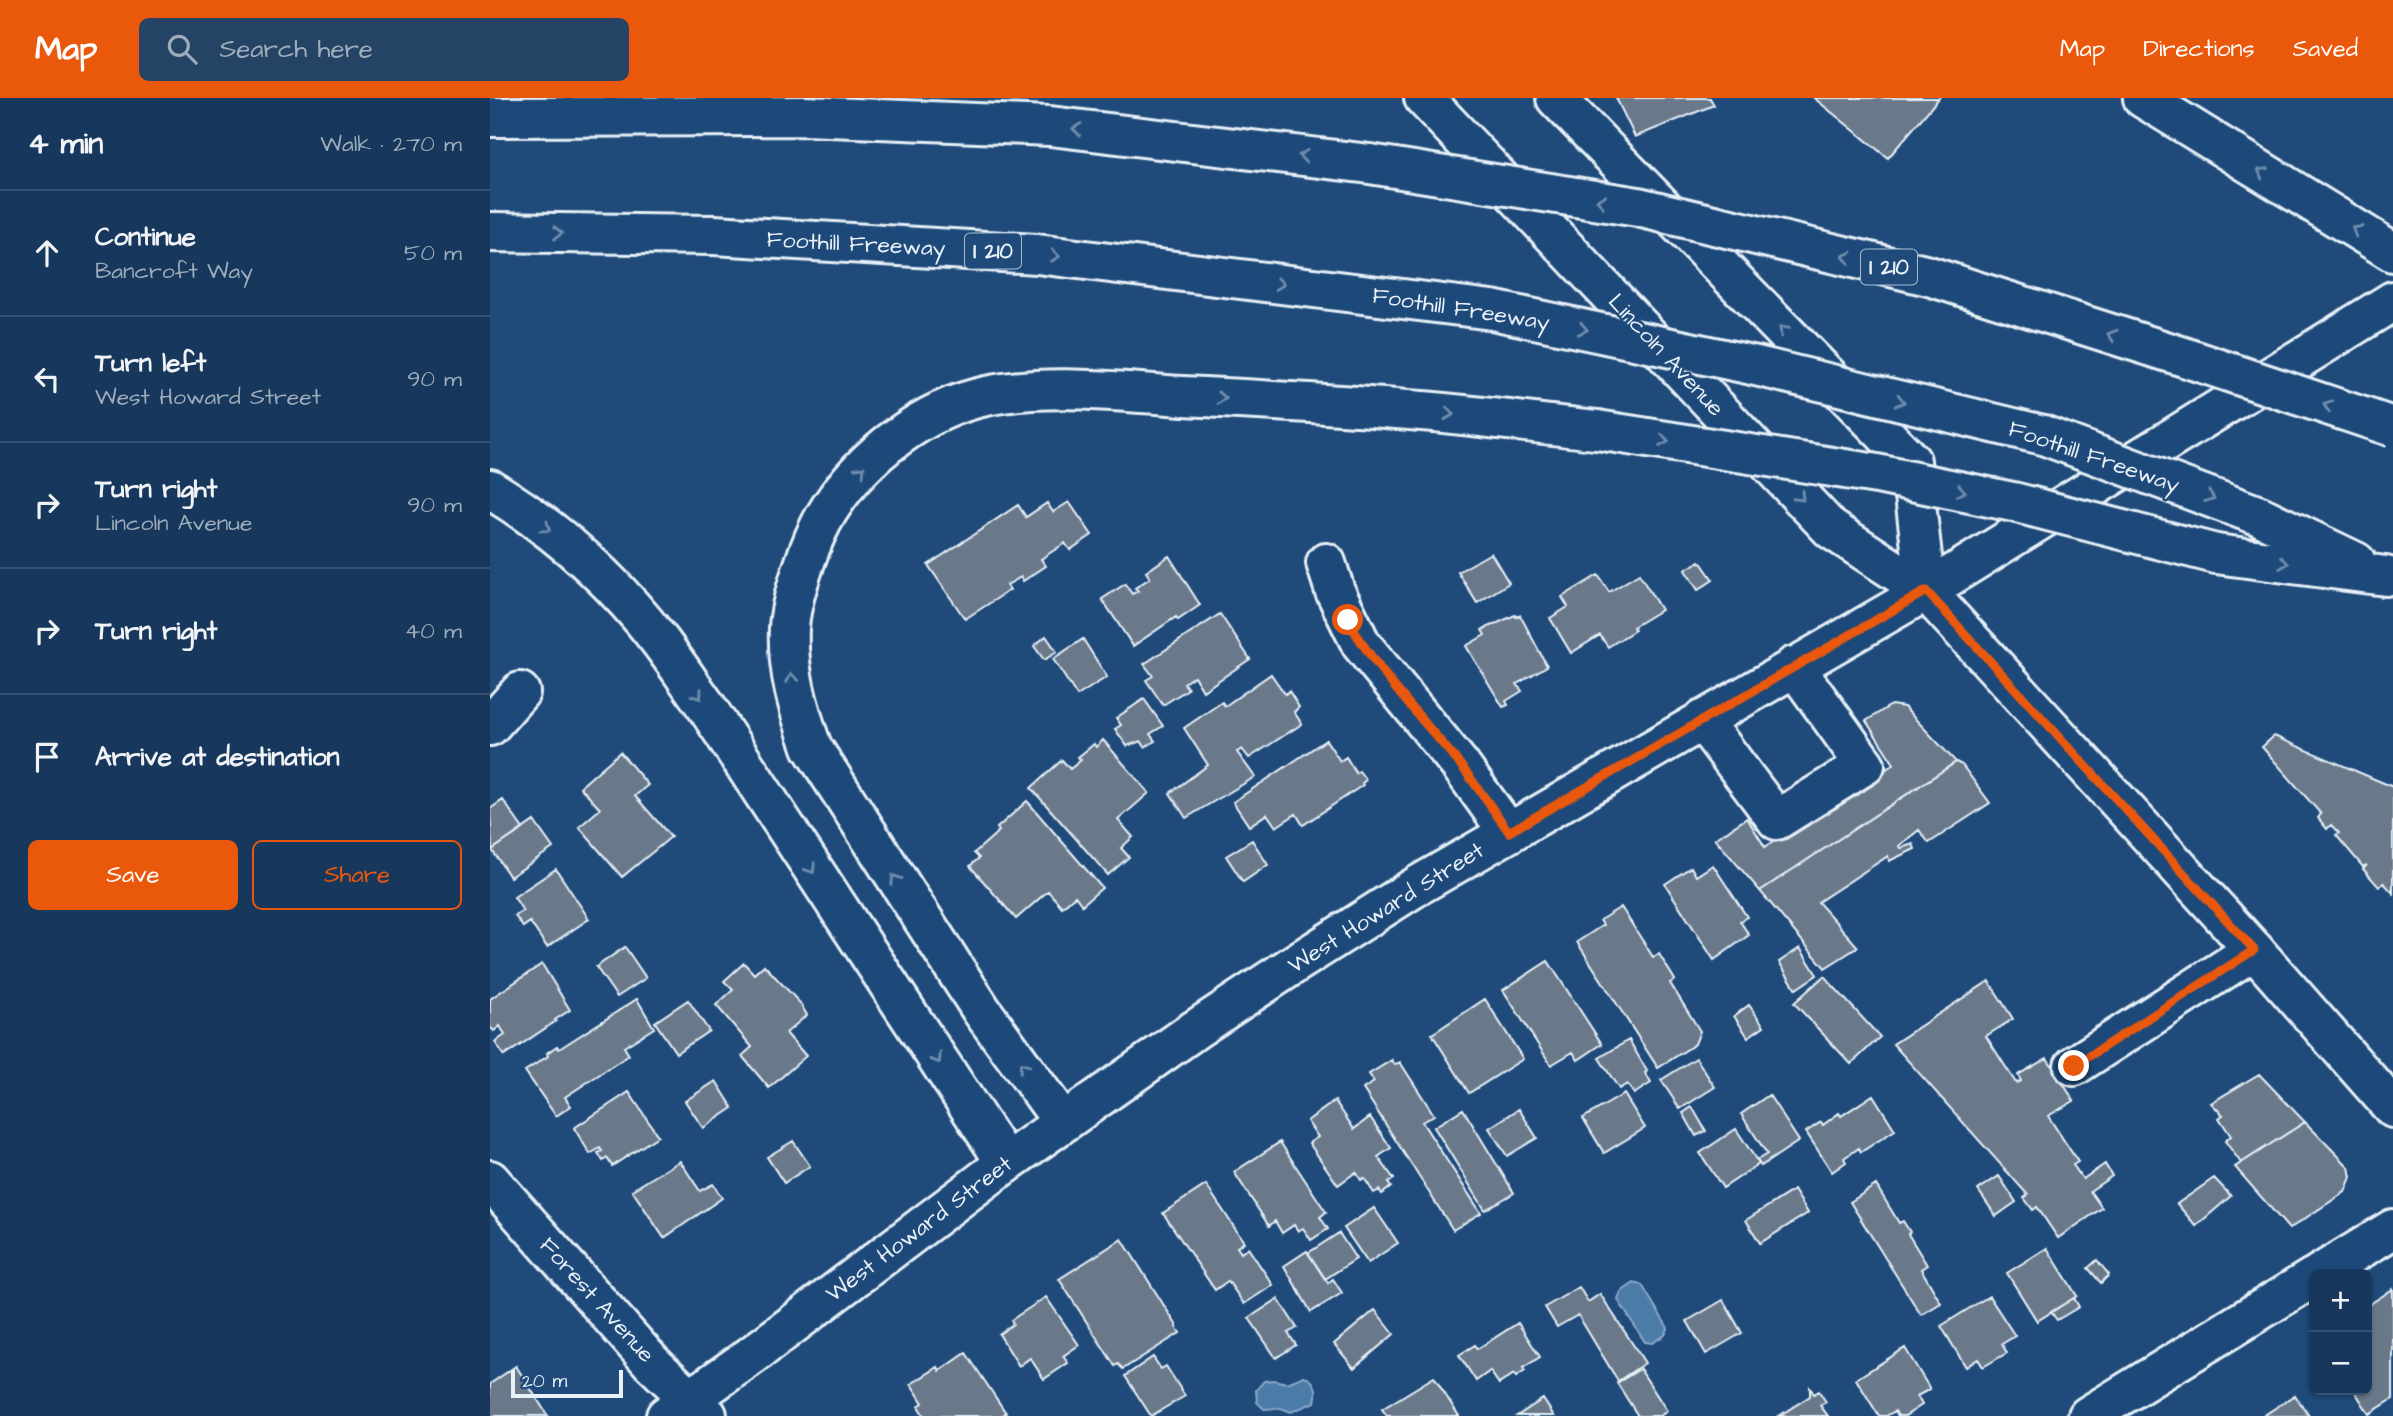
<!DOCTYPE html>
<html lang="en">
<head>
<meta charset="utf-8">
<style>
	:root { --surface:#17385c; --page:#244365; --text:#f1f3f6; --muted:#9eacbb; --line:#365272; --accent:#ea580c }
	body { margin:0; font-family:"Architects Daughter",sans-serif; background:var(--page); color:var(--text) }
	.controls { position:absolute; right:21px; bottom:21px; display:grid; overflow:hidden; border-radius:10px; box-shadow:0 2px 5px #0004 }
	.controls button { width:63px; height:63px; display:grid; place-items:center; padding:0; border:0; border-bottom:2px solid var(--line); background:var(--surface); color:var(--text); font:35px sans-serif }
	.scale { position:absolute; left:21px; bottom:18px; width:112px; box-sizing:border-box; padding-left:7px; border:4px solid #e8f1f8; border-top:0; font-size:19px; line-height:24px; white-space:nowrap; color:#e8f1f8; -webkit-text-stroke:5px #1f4a7a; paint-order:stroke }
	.stop { position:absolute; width:21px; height:21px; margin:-16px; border:5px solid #ea580c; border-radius:50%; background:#fff }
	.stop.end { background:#ea580c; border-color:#fff; box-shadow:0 2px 7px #0008 }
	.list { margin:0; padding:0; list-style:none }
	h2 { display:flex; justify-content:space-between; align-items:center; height:91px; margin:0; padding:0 28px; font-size:30px }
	h2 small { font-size:23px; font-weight:400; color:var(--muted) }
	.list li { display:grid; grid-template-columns:46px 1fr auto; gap:21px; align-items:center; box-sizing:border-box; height:126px; padding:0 28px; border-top:2px solid var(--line) }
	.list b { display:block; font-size:26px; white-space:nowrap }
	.list p { margin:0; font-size:23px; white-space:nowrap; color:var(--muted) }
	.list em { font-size:23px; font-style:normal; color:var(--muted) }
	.actions { display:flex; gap:14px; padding:21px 28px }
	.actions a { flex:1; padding:16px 0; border:2px solid var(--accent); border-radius:10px; text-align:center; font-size:24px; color:var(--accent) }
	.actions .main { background:var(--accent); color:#fff }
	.icon { flex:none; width:38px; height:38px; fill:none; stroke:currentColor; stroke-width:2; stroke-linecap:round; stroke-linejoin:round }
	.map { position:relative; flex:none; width:1903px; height:1318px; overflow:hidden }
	header { display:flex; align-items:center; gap:42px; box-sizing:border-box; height:98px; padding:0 35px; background:var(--accent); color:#fff }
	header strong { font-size:33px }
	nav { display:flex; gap:38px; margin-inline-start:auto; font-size:24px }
	.search { width:490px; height:63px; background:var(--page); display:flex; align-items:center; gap:18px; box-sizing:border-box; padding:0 24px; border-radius:10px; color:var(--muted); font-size:26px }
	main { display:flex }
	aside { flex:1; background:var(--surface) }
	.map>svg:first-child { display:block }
	.water { fill:#4b7ba8; stroke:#8aaac8; stroke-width:2 }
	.building { fill:#6a7989; stroke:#e8f1f8; stroke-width:2 }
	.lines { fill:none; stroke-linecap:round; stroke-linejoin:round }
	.minor-casing { stroke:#e8f1f8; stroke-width:44 }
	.major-casing { stroke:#e8f1f8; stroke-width:44 }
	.highway-casing { stroke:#e8f1f8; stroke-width:44 }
	.minor { stroke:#1f4a7a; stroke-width:38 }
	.major { stroke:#1f4a7a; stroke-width:38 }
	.highway { stroke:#1f4a7a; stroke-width:38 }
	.highway-bridge-casing { stroke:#e8f1f8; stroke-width:44; stroke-linecap:butt }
	.highway-bridge { stroke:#1f4a7a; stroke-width:38 }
	.oneway { stroke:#6f8dac }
	.route { stroke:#ea580c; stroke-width:9 }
	.labels { text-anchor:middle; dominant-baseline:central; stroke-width:5; stroke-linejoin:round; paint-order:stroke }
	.shield { fill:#1f4a7a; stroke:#acbfd2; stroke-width:2 }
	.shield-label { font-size:21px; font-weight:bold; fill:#e8f1f8 }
	.street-label { font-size:23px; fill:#e8f1f8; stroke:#1f4a7a }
</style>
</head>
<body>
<header>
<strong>Map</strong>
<div class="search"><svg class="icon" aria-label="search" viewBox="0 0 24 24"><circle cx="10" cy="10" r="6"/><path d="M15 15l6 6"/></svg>Search here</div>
<nav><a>Map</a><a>Directions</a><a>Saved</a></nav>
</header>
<main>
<aside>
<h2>4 min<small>Walk · 270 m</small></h2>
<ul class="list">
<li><svg class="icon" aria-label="ahead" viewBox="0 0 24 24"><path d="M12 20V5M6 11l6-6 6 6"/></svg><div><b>Continue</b><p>Bancroft Way</p></div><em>50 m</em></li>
<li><svg class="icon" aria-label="left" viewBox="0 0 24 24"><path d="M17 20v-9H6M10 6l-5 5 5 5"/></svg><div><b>Turn left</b><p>West Howard Street</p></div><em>90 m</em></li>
<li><svg class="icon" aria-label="right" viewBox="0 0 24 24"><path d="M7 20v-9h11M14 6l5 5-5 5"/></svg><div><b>Turn right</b><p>Lincoln Avenue</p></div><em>90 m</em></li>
<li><svg class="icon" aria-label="right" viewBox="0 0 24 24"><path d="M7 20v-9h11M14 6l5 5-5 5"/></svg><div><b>Turn right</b></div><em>40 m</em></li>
<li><svg class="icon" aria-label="arrive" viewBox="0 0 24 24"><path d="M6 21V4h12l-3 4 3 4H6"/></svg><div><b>Arrive at destination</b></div></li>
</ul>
<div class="actions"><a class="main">Save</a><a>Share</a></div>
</aside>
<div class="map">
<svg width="1903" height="1318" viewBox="0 0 1903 1318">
	<rect width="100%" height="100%" fill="#1f4a7a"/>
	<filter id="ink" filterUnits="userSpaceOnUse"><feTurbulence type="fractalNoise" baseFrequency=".0143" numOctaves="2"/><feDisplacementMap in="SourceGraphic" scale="14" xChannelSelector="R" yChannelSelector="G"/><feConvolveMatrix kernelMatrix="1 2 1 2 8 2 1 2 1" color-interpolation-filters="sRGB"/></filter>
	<g filter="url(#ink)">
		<!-- water -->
		<path class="water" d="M 1144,1185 L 1152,1187 L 1178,1230 L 1175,1237 L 1162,1245 L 1155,1244 L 1128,1202 L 1131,1194 Z
			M 814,1278 C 826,1283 828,1292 825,1304 L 801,1314 L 791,1310 L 774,1311 L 767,1304 L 766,1292 L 774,1283 L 783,1282 L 797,1285 Z"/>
		<!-- building -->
		<path class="building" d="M 1126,0 L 1220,0 L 1224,7 L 1145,39 Z
			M 1324,0 L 1449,0 L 1398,60 Z
			M 579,404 L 602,437 L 580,452 L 575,445 L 551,461 L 556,468 L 533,483 L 531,479 L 517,487 L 520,492 L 475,521 L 438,467 L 528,407 L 536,419 L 557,405 L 563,414 Z
			M 1001,455 L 1019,485 L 987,505 L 968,474 Z
			M 679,458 L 710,507 L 688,522 L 686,519 L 643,548 L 612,501 L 635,486 L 642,496 L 648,493 L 645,490 L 660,480 L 656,474 Z
			M 1210,463 L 1223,482 L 1208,492 L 1195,472 Z
			M 1149,476 L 1171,512 L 1143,529 L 1145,532 L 1118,549 L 1110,537 L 1081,555 L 1060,520 L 1078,509 L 1072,499 L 1108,477 L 1119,494 Z
			M 730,516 L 760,561 L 713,593 L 704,578 L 694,585 L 698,591 L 673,607 L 656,582 L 663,578 L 654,566 Z
			M 1025,517 L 1026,519 L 1030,517 L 1057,568 L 1027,586 L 1032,593 L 1016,603 L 1018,607 L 1013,609 L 976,548 L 995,537 L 992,532 Z
			M 556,538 L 567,554 L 554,562 L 544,548 Z
			M 593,541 L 617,579 L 587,598 L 563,561 Z
			M 781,576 L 795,596 L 799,593 L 809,609 L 804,614 L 812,626 L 759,660 L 752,651 L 747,654 L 765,679 L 696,720 L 680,695 L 718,667 L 694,630 L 732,604 L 735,608 Z
			M 654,601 L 673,628 L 660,636 L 665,643 L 655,649 L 651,643 L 637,648 L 625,631 L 631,627 L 626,620 Z
			M 1401,607 L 1414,609 L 1466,664 L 1270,793 L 1225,741 L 1257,720 L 1275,749 L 1404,666 L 1376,623 Z
			M 1784,638 L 1903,689 L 1903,795 L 1894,785 L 1889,789 L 1873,771 L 1877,767 L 1873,769 L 1846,737 L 1849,735 L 1841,727 L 1837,731 L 1828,720 L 1831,716 L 1772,649 Z
			M 613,642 L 659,695 L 628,722 L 643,739 L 631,750 L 639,759 L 618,777 L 541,690 L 572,662 L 580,671 L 591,662 L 588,659 L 604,646 L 606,649 Z
			M 836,642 L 850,663 L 856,659 L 866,675 L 869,673 L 876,682 L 872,685 L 873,687 L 813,727 L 806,716 L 786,729 L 777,716 L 759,728 L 743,704 Z
			M 130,654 L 158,687 L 145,698 L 181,739 L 132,779 L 89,729 L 110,711 L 90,689 Z
			M 1466,664 L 1472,667 L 1500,705 L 1439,745 L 1429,732 L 1409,748 L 1411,750 L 1423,746 L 1425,751 L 1399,763 L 1398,758 L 1328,804 L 1368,849 L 1335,870 L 1270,793 Z
			M 13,702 L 33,731 L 2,752 L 0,711 Z
			M 537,703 L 612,790 L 592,807 L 585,798 L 572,809 L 558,793 L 526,821 L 480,768 L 489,760 L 484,755 L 509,733 L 507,730 Z
			M 44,723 L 63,750 L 20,779 L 2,752 Z
			M 762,742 L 778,767 L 753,784 L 736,758 Z
			M 1223,767 L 1257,819 L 1250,823 L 1259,837 L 1224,862 L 1175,786 L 1201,769 L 1206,778 Z
			M 66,771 L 99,821 L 57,849 L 40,824 L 33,829 L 25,818 L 33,813 L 24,799 Z
			M 1131,809 L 1163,859 L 1169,856 L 1185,882 L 1180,885 L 1210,933 L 1205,946 L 1168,970 L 1087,844 L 1113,827 L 1110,822 Z
			M 135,849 L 156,880 L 127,899 L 106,869 Z
			M 1310,850 L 1327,877 L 1306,891 L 1289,864 Z
			M 1058,863 L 1112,946 L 1088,962 L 1083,954 L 1061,967 L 1013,892 Z
			M 254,865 L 264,876 L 274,867 L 310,905 L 317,917 L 296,935 L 316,958 L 279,990 L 252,958 L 262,949 L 226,907 L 243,892 L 234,883 Z
			M 52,866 L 80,912 L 65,922 L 66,923 L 14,958 L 5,944 L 15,937 L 10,928 L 4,933 L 0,929 L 0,901 Z
			M 1334,878 L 1390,939 L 1361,966 L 1304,905 Z
			M 1499,883 L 1523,921 L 1496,938 L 1526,985 L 1531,983 L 1528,977 L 1557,960 L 1584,1003 L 1558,1018 L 1588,1064 L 1583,1067 L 1593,1081 L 1615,1066 L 1622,1078 L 1600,1093 L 1612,1110 L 1568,1140 L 1547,1109 L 1543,1112 L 1534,1100 L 1538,1097 L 1403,946 Z
			M 147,901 L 164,930 L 134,949 L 139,957 L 75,999 L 81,1008 L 66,1018 L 35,973 L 58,958 L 57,955 L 67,948 L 69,951 Z
			M 995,901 L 1033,961 L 979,995 L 942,936 Z
			M 198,902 L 219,933 L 186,955 L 165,924 Z
			M 1259,907 L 1274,928 L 1258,939 L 1244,918 Z
			M 1139,942 L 1157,973 L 1155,975 L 1161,985 L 1144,996 L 1137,986 L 1129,991 L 1109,960 Z
			M 1206,960 L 1225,989 L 1190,1011 L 1171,982 Z
			M 902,962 L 905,967 L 910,964 L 944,1017 L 932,1024 L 991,1115 L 963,1132 L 873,991 L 884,984 L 879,976 Z
			M 1769,976 L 1815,1024 L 1751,1065 L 1735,1043 L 1741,1038 L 1729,1020 L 1733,1017 L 1721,1005 Z
			M 226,983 L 243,1010 L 213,1030 L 195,1003 Z
			M 139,994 L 168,1038 L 122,1068 L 117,1060 L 113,1063 L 108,1055 L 112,1053 L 110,1050 L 100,1056 L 84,1030 Z
			M 1134,996 L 1155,1030 L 1114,1055 L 1093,1020 Z
			M 1279,997 L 1309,1043 L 1271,1068 L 1267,1062 L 1277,1056 L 1251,1016 Z
			M 1383,997 L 1405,1032 L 1371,1054 L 1369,1050 L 1354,1060 L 1356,1064 L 1342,1074 L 1316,1034 L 1331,1024 L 1333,1027 L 1349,1015 L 1351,1018 Z
			M 845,1003 L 864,1031 L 880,1019 L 901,1050 L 888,1059 L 904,1081 L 898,1085 L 901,1089 L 892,1096 L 889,1092 L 884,1095 L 874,1080 L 871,1082 L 866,1074 L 848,1087 L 819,1045 L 828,1039 L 817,1023 Z
			M 1202,1009 L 1216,1033 L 1206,1038 L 1193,1015 Z
			M 973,1011 L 1024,1095 L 995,1112 L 944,1029 Z
			M 1029,1011 L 1047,1040 L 1017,1058 L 999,1030 Z
			M 1815,1024 L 1859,1069 L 1861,1079 L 1855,1094 L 1799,1131 L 1745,1069 Z
			M 1246,1031 L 1269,1066 L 1233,1090 L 1210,1055 Z
			M 303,1043 L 320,1068 L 294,1085 L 277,1059 Z
			M 790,1044 L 836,1114 L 830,1119 L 838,1131 L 821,1142 L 813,1130 L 808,1133 L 804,1127 L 792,1135 L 785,1123 L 779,1128 L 744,1074 Z
			M 190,1063 L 210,1093 L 223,1086 L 232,1100 L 174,1140 L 142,1092 Z
			M 1509,1078 L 1526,1104 L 1506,1118 L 1488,1092 Z
			M 1724,1080 L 1741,1098 L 1706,1128 L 1687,1106 Z
			M 716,1087 L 754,1144 L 747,1149 L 751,1155 L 758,1150 L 783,1187 L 754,1206 L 738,1183 L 725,1192 L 673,1115 Z
			M 1386,1087 L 1409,1125 L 1413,1123 L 1420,1134 L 1418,1136 L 1437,1167 L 1431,1171 L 1451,1205 L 1431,1217 L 1360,1104 Z
			M 1304,1092 L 1318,1115 L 1270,1145 L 1256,1122 Z
			M 884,1110 L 908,1145 L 878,1165 L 854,1130 Z
			M 849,1135 L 866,1161 L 835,1181 L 818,1155 Z
			M 632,1141 L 687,1228 L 686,1229 L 690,1235 L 633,1271 L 628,1266 L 625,1268 L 569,1181 Z
			M 1557,1150 L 1587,1198 L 1547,1223 L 1517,1175 Z
			M 817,1153 L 838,1185 L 843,1181 L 852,1195 L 821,1214 L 794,1168 Z
			M 1607,1162 L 1619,1177 L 1611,1185 L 1598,1170 Z
			M 1089,1189 L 1098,1204 L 1110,1196 L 1155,1265 L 1128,1283 L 1088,1217 L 1067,1229 L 1055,1209 Z
			M 1903,1191 L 1903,1301 L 1879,1316 L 1864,1292 L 1877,1292 L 1877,1208 Z
			M 1499,1198 L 1525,1238 L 1512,1246 L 1517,1255 L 1493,1269 L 1488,1261 L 1476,1269 L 1451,1228 Z
			M 556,1199 L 589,1247 L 573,1258 L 578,1265 L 554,1281 L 540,1260 L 529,1268 L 509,1236 L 523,1226 L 521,1222 Z
			M 1584,1200 L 1589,1209 L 1567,1222 L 1561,1214 Z
			M 788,1201 L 807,1230 L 798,1235 L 806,1247 L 786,1260 L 759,1220 Z
			M 1233,1202 L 1252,1235 L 1216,1256 L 1197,1223 Z
			M 885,1212 L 904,1236 L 864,1270 L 844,1246 Z
			M 1028,1225 L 1050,1259 L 1033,1270 L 1035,1273 L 1026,1279 L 1024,1276 L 1009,1286 L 1000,1273 L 986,1283 L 969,1257 L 985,1247 L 987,1251 Z
			M 1415,1250 L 1440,1291 L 1427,1298 L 1432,1307 L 1415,1318 L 1408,1318 L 1405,1313 L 1396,1318 L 1389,1318 L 1366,1281 Z
			M 476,1255 L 516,1315 L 511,1318 L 434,1318 L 428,1308 L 433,1305 L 421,1286 L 448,1269 L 450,1273 Z
			M 663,1259 L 671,1271 L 676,1268 L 695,1298 L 661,1318 L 635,1278 Z
			M 26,1268 L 58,1318 L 0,1318 L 0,1286 Z
			M 1150,1271 L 1177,1313 L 1170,1318 L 1148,1318 L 1127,1285 Z
			M 944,1279 L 969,1318 L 897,1318 L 892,1311 Z
			M 1320,1290 L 1324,1296 L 1329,1293 L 1336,1304 L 1330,1307 L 1338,1318 L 1289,1318 L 1320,1298 Z
			M 1805,1297 L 1819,1318 L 1773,1318 Z
			M 1053,1301 L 1064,1318 L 1027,1318 Z"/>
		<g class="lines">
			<defs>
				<path id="minor" d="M 836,465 L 845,493 L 871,546 L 970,667 L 1019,735
					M 1212,622 L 1287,722 L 1375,667 L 1304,568
					M 0,628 L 30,594
					M 1584,968 L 1764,852
					M 0,1082 L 162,1265 L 217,1317
					M 1829,1176 L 1903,1131
					M 176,1318 L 261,1258 L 516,1065 L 706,931 L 806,865 L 927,788 L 1436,493 L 1903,203
					M 1598,1318 L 1824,1179"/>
				<path id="major" d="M 934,0 L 1341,431 L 1436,493 L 1764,852 L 1903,1010
					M 1066,0 L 1421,363 L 1436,493"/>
				<path id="highway" d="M 1653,0 L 1903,154
					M 0,19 L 315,18 L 560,28 L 880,66
					M 0,134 L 224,137 L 547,156 L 1002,212
					M 0,391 C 64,430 123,482 169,542 C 185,563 200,586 216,608 L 516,1065
					M 1770,418 L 1866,464
					M 1726,456 L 1896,478
					M 573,1024 L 492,913 L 322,649 C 308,610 297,572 299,530 C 300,511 306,491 312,473 C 319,451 327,430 340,410 C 374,357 434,311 496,298 C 558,285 630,294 693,298 C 773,302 853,306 932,313 C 990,318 1049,326 1107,332"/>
			</defs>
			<!-- minor casing -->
			<use href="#minor" class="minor-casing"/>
			<!-- major casing -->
			<use href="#major" class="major-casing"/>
			<!-- highway casing -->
			<use href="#highway" class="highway-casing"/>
			<!-- minor -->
			<use href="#minor" class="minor"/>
			<!-- major -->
			<use href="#major" class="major"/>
			<!-- highway -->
			<use href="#highway" class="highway"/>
			<defs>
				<path id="highway-bridge" d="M 880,66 L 1148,109 L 1439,178 L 1691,258 L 1903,329
					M 1002,212 L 1262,267 L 1553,337 L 1770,418
					M 1107,332 L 1387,376 L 1523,404 L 1726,456"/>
			</defs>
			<!-- highway-bridge casing -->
			<use href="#highway-bridge" class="highway-bridge-casing"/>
			<!-- highway-bridge -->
			<use href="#highway-bridge" class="highway-bridge"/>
		</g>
		<!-- one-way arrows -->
		<defs><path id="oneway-chevron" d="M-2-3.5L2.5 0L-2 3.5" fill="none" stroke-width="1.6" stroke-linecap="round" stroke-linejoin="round" transform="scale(1.75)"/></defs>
		<g class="oneway">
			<use href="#oneway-chevron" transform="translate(587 31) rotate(-173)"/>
			<use href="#oneway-chevron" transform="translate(813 58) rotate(-173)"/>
			<use href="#oneway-chevron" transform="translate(1772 74) rotate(-148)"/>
			<use href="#oneway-chevron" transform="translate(1111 103) rotate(-171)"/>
			<use href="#oneway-chevron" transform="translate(1866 132) rotate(-149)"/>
			<use href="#oneway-chevron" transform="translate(68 135) rotate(1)"/>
			<use href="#oneway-chevron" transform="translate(565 158) rotate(7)"/>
			<use href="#oneway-chevron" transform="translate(1357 159) rotate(-167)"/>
			<use href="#oneway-chevron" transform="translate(790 186) rotate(7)"/>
			<use href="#oneway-chevron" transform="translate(1093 231) rotate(12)"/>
			<use href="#oneway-chevron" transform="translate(1293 232) rotate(-134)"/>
			<use href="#oneway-chevron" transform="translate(1622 237) rotate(-162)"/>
			<use href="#oneway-chevron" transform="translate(732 300) rotate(3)"/>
			<use href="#oneway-chevron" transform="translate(1410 303) rotate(14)"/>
			<use href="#oneway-chevron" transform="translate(1838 308) rotate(-162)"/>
			<use href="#oneway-chevron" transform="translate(959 316) rotate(6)"/>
			<use href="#oneway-chevron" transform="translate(1174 343) rotate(9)"/>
			<use href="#oneway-chevron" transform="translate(371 372) rotate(-46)"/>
			<use href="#oneway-chevron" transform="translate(1471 393) rotate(12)"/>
			<use href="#oneway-chevron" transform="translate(1310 399) rotate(47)"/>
			<use href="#oneway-chevron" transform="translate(1720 399) rotate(20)"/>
			<use href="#oneway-chevron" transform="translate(56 430) rotate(37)"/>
			<use href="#oneway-chevron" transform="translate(1794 465) rotate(8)"/>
			<use href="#oneway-chevron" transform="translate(302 580) rotate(-100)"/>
			<use href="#oneway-chevron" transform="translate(208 597) rotate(55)"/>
			<use href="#oneway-chevron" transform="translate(321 771) rotate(57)"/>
			<use href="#oneway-chevron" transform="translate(405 781) rotate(-123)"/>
			<use href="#oneway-chevron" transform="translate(447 961) rotate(57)"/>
			<use href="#oneway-chevron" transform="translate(533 969) rotate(-126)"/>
		</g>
	</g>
	<g class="lines" filter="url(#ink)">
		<!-- route -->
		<path class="route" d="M 858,522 C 887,574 930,618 968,664 C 986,686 1002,711 1019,734 L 1436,493 L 1764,852 L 1584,968"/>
	</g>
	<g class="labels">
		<!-- shield labels -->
		<g class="shield">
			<rect x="475" y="135.5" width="56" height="35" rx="5"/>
			<rect x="1371" y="151.5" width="56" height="35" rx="5"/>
		</g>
		<g class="shield-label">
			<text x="503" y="153">I 210</text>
			<text x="1399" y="169">I 210</text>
		</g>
		<!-- street labels -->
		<g class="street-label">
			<text transform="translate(366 146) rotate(3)">Foothill Freeway</text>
			<text transform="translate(971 211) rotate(9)">Foothill Freeway</text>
			<text transform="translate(1176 257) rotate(47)">Lincoln Avenue</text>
			<text transform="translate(1604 359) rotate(19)">Foothill Freeway</text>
			<text transform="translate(896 810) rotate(-32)">West Howard Street</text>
			<text transform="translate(429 1131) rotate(-37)">West Howard Street</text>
			<text transform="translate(107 1202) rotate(48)">Forest Avenue</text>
		</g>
	</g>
</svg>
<div class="controls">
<button>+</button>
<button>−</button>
</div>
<div class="scale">20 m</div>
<div class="stop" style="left:858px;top:522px"></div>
<div class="stop end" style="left:1584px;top:968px"></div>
</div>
</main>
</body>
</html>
